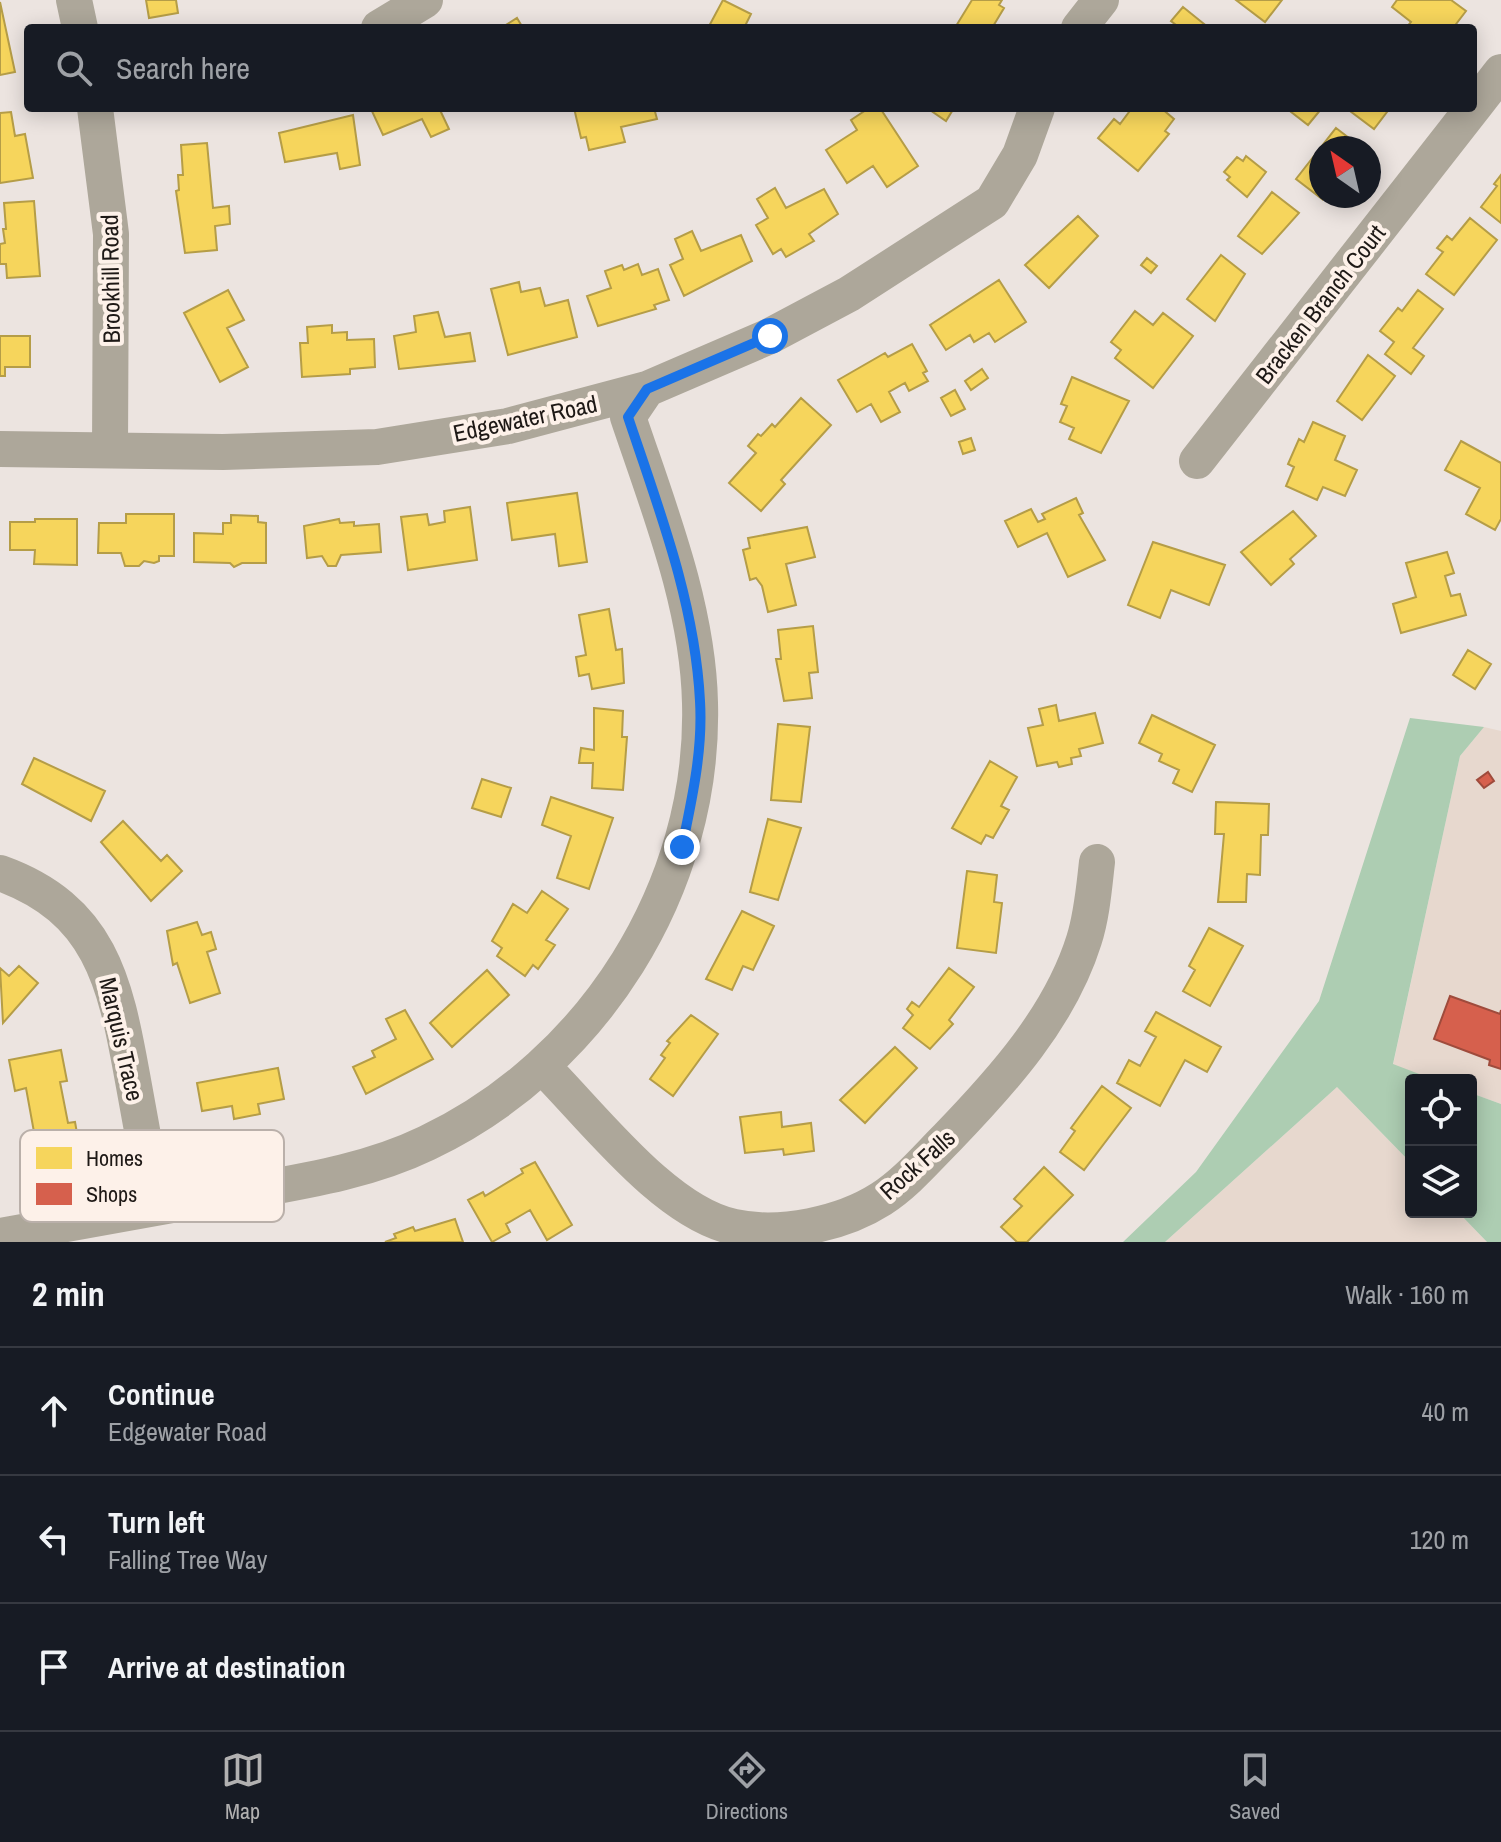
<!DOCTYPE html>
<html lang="en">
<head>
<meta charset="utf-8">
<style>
	:root { --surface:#171b24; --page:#242831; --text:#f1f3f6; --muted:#9ea1a6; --line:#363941; --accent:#b2b1b1 }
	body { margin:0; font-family:"Archivo Narrow",sans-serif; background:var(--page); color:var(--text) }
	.controls { position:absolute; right:24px; bottom:24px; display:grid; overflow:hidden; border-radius:8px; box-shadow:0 4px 20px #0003 }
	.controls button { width:72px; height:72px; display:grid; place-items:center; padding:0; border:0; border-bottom:2px solid var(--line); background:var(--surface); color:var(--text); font:40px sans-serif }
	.compass { position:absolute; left:1309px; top:136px; width:72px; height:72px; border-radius:50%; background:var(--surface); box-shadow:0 4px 20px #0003; rotate:326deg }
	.stop { position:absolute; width:24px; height:24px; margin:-18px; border:6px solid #1a73e8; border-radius:50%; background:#fff }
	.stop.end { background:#1a73e8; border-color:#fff; box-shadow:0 2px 8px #0008 }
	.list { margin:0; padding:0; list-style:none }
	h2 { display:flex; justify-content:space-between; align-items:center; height:104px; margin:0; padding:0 32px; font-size:34px }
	h2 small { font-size:26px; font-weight:400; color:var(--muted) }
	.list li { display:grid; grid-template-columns:52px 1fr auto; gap:24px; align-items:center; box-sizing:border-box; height:128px; padding:0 32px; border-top:2px solid var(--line) }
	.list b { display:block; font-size:30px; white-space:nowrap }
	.list p { margin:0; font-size:26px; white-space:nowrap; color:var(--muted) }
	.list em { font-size:26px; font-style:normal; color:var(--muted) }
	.icon { flex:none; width:44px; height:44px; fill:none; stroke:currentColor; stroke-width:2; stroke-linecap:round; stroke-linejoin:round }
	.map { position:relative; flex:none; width:1501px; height:1242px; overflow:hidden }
	.search { position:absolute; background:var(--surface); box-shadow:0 4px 20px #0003; left:24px; right:24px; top:24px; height:88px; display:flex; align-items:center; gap:20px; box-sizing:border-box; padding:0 28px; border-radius:8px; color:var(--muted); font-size:30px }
	.sheet { height:488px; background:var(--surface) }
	nav { display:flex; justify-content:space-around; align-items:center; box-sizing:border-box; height:112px; border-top:2px solid var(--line); background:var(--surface); font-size:22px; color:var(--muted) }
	nav a { display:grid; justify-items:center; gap:4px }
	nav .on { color:var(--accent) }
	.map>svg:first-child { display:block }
	.built { fill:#e7d8ce }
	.forest { fill:#adcdb2 }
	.homes { fill:#f6d55c; stroke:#b59d47; stroke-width:2 }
	.shops { fill:#d6604d; stroke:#9f4b3c; stroke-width:2 }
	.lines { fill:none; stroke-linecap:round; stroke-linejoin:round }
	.minor { stroke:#ada79a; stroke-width:36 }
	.route { stroke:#1a73e8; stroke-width:10 }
	.labels { text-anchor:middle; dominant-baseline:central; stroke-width:8; stroke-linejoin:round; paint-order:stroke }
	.street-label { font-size:24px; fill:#1e1916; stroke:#fdf1e9 }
	.key { fill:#fdf1e9; stroke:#bab0aa; stroke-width:2 }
	.key-label { font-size:22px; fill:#1e1916 }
</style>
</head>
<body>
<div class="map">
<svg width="1501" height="1242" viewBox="0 0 1501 1242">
	<rect width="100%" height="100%" fill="#ece4e0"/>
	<!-- built -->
	<path class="built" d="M 1484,727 L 1501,731 L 1501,1104 L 1471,1093 L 1471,1080 L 1435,1080 L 1393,1065 L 1460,756 Z
		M 1337,1087 L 1411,1163 L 1411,1212 L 1458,1212 L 1487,1242 L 1165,1242 Z"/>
	<!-- forest -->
	<path class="forest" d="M 1410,718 L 1484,727 L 1460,756 L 1393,1064 L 1435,1080 L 1411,1080 L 1411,1163 L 1337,1087 L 1165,1242 L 1123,1242 L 1196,1172 L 1319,1001 Z
		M 1471,1093 L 1501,1104 L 1501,1242 L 1487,1242 L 1458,1212 L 1471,1212 Z"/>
	<!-- homes -->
	<path class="homes" d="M 146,0 L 176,0 L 178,13 L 149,18 Z
		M 723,0 L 751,14 L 744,28 L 708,28 Z
		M 972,0 L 1002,0 L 999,5 L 1004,8 L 992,28 L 956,26 Z
		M 1236,0 L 1282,0 L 1265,22 Z
		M 1397,0 L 1451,0 L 1466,11 L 1453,28 L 1406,28 L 1411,22 L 1392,7 Z
		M 0,2 L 15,72 L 0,75 Z
		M 1183,7 L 1209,28 L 1174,28 L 1176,25 L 1171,21 Z
		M 517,18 L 523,28 L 501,28 Z
		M 443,108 L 440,110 L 449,129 L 431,137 L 422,119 L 383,135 L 371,109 Z
		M 574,108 L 654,108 L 657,119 L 621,127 L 625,142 L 589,150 L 586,137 L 581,138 Z
		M 869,108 L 880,108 L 918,166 L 887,187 L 873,166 L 847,183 L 826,150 L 857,130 L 851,120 Z
		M 927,108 L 954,108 L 946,121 Z
		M 1132,108 L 1161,108 L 1174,119 L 1165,131 L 1169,134 L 1138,171 L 1098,138 L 1114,119 L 1120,124 Z
		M 1286,108 L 1322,108 L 1308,125 Z
		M 1346,108 L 1390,108 L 1374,129 Z
		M 11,112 L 15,136 L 25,134 L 33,178 L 0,183 L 0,113 Z
		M 353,115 L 360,165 L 340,169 L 337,153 L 285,162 L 279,133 Z
		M 1336,128 L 1362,148 L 1321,148 L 1322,199 L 1296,179 Z
		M 207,143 L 213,208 L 229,206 L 230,224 L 215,226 L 217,250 L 185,253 L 176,191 L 179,190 L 178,175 L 183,175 L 181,145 Z
		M 1246,156 L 1266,172 L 1247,197 L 1227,180 L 1230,177 L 1224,172 L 1237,157 L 1243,161 Z
		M 1501,175 L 1501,223 L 1481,207 L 1497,186 L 1494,184 Z
		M 775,188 L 786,208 L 824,189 L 838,214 L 809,234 L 814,241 L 786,257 L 781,249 L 773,254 L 756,225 L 768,218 L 757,199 Z
		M 1272,192 L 1299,213 L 1262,254 L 1238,236 Z
		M 34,201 L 40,276 L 7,278 L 6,264 L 0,264 L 0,244 L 5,243 L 3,229 L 6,229 L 4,203 Z
		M 1078,216 L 1098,236 L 1049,288 L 1025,265 Z
		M 1470,218 L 1497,240 L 1454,295 L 1426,274 L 1443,252 L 1437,248 L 1447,236 L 1452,240 Z
		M 692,231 L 701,251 L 741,235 L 752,261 L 684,296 L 670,265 L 683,259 L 675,239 Z
		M 1221,255 L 1245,274 L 1215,321 L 1187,299 Z
		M 1147,258 L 1157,266 L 1151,273 L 1141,265 Z
		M 638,264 L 642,275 L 658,269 L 669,300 L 654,305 L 656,309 L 598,326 L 587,296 L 611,288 L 605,271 L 622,265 L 624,270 Z
		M 999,280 L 1026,322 L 995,342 L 989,333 L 974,342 L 970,335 L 946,350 L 930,325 Z
		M 519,282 L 521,292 L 540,288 L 545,306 L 568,300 L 577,337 L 508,355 L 491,289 Z
		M 228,290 L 244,320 L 227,328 L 248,367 L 220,382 L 184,313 Z
		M 1418,290 L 1443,309 L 1413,348 L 1424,356 L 1411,374 L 1385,354 L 1394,342 L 1380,331 L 1398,308 L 1402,311 Z
		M 1135,311 L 1153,325 L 1163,313 L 1193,336 L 1153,388 L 1115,358 L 1121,350 L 1111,342 Z
		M 438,312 L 445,337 L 470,333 L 475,361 L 399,369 L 394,336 L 416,332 L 414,316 Z
		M 332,325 L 332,333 L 347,332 L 347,340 L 374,339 L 375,367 L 350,369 L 350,374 L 302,377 L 300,343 L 308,343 L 307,327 Z
		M 0,336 L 30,336 L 30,367 L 5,367 L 5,376 L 0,376 Z
		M 912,344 L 927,371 L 923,373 L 928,381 L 909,391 L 905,383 L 889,392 L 900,412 L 881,422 L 871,404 L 857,412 L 838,380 L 885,353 L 888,357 Z
		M 1368,355 L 1395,376 L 1362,420 L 1337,401 Z
		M 982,369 L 988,378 L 971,390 L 965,381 Z
		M 1072,377 L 1129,401 L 1101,453 L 1069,439 L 1074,428 L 1060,422 L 1067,406 L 1061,404 Z
		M 955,390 L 965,409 L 951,416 L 941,398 Z
		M 801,398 L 831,425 L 781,480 L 785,484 L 761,511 L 729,483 L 756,453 L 748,446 L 758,434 L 761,436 L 772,424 L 775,427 Z
		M 1313,422 L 1345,436 L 1335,460 L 1357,470 L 1345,496 L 1323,487 L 1317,500 L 1286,486 L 1294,467 L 1288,464 L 1299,439 L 1304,442 Z
		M 971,438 L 975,450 L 963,454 L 959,442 Z
		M 1461,441 L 1501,463 L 1501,519 L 1495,530 L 1466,514 L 1480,488 L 1445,470 Z
		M 577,493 L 587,562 L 559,566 L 555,534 L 512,540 L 507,503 Z
		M 1076,498 L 1083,513 L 1079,515 L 1105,560 L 1068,577 L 1047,533 L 1018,547 L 1005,521 L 1031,509 L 1038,522 L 1045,519 L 1042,514 Z
		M 470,507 L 477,560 L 408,570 L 401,517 L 427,514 L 429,525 L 445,522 L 444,511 Z
		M 1293,511 L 1316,536 L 1290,559 L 1294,564 L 1271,585 L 1241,552 Z
		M 126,514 L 174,514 L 174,556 L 159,556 L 159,561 L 154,563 L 144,561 L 139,566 L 125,566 L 121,553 L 98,553 L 99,523 L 126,523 Z
		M 231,515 L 258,516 L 258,522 L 266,523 L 266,563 L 242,563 L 234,567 L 230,563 L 194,562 L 194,533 L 223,534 L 223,523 L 231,523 Z
		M 35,519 L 77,519 L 77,565 L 34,564 L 35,550 L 10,550 L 10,522 L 35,522 Z
		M 339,519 L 340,523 L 354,522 L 354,526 L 379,524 L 381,552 L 341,555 L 336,566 L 328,566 L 322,556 L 307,558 L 304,526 Z
		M 807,527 L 815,557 L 786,564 L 796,605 L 768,612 L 762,586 L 756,578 L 750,580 L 743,550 L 750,548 L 748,538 Z
		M 1153,542 L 1225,565 L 1209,605 L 1171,590 L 1160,618 L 1128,605 Z
		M 1447,552 L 1454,573 L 1445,576 L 1451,596 L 1460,594 L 1466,615 L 1401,633 L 1393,604 L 1416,597 L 1406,563 Z
		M 609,609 L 616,650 L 622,649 L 624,683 L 592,689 L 589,674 L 579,676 L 576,657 L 586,655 L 579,615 Z
		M 813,626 L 818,672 L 809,673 L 812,698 L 784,701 L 776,659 L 781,659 L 778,630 Z
		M 1468,650 L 1491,664 L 1475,689 L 1453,675 Z
		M 1056,705 L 1059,721 L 1095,713 L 1103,743 L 1079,749 L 1081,756 L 1071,758 L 1072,764 L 1059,767 L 1057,762 L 1037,766 L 1028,728 L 1043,725 L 1039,709 Z
		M 594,708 L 623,711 L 622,737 L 627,737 L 623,790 L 592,788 L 593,763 L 579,763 L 581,748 L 594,750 Z
		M 1152,715 L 1215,745 L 1192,792 L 1173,783 L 1179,770 L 1159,761 L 1162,754 L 1139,743 Z
		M 778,724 L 810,727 L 801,802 L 771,800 Z
		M 34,758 L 105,791 L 91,821 L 22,784 Z
		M 990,761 L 1017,777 L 1001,806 L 1009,810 L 993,838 L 986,835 L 981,844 L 952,828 Z
		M 482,779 L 511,788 L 501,817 L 472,808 Z
		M 551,797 L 613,818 L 589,889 L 557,878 L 571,836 L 542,825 Z
		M 1216,802 L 1269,804 L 1268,835 L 1261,835 L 1260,875 L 1247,874 L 1246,902 L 1218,902 L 1224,834 L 1215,834 Z
		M 768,819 L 801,828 L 778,900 L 750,892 Z
		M 123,821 L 161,861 L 167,855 L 182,871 L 151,901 L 101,842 Z
		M 967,871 L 997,875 L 994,902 L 1002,903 L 996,953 L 957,948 Z
		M 542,891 L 568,909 L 546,940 L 555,945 L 538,969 L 533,965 L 525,976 L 497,956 L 502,948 L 492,941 L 513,904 L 527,913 Z
		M 742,911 L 774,926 L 753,970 L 743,966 L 732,990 L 706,979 Z
		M 197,922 L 202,935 L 211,932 L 216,949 L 207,952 L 220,993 L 190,1003 L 177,963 L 173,965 L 167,931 Z
		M 1209,928 L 1243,946 L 1210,1006 L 1183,991 L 1195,970 L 1189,966 Z
		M 19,966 L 38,983 L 3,1023 L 0,968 L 9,976 Z
		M 949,968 L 974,987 L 949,1020 L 953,1024 L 930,1049 L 903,1028 L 913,1015 L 907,1009 L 912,1002 L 919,1007 Z
		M 487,970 L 509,995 L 452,1047 L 430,1023 Z
		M 405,1010 L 433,1059 L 366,1094 L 353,1067 L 375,1057 L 372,1051 L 396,1039 L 386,1019 Z
		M 1156,1012 L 1221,1047 L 1207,1072 L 1185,1060 L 1160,1106 L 1117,1083 L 1129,1060 L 1140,1066 L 1156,1037 L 1145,1031 Z
		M 691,1015 L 718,1034 L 673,1096 L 650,1079 L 665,1058 L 661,1055 L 670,1043 L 667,1041 Z
		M 895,1047 L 917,1068 L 865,1123 L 840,1100 Z
		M 61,1050 L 67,1081 L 60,1082 L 68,1123 L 75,1122 L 80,1150 L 46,1156 L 41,1131 L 34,1132 L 26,1088 L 15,1091 L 9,1060 Z
		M 278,1068 L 284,1099 L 258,1104 L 260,1114 L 234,1119 L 232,1106 L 202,1111 L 197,1083 Z
		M 1102,1086 L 1131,1108 L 1084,1170 L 1060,1152 L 1075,1131 L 1071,1128 Z
		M 781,1112 L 782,1127 L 811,1123 L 814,1151 L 784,1155 L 783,1149 L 745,1153 L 740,1117 Z
		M 535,1162 L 572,1225 L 547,1240 L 530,1210 L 506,1224 L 510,1232 L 492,1242 L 468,1200 L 483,1192 L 485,1196 L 523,1173 L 521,1169 Z
		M 1044,1167 L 1073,1195 L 1027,1242 L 1017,1242 L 1001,1227 L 1022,1206 L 1014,1199 Z
		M 455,1219 L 463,1242 L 385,1242 L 396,1238 L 394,1234 L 413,1227 L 415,1231 Z"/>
	<!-- shops -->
	<path class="shops" d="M 1488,772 L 1494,781 L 1484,788 L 1477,780 Z
		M 1450,996 L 1500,1014 L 1501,1010 L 1501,1069 L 1489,1065 L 1490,1060 L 1434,1039 Z"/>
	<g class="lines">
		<!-- minor -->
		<path class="minor" d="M 74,0 L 80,28
			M 379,28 L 425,0
			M 1079,28 L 1101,0
			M 95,108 L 111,234 L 110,450
			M 1473,108 L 1501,72
			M 0,449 L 223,452 L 377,447 L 508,426 L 647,389 L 770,336 L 849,294 L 992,202 L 1020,155 L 1037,108
			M 1197,461 L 1473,108
			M 0,873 C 100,909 115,981 132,1075 C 140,1119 148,1163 156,1207
			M 542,1066 C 592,1116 665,1213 734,1227 C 780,1237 842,1224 881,1199 C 906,1183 926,1159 947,1138 C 1002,1081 1060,1017 1084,940 C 1092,915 1094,888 1097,862
			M 0,1236 C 74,1222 148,1209 222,1196 C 291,1183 363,1174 427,1143 C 593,1064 705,888 700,703 C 698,606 659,509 628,417 L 647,389"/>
	</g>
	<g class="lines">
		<!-- route -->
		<path class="route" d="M 682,847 C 692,799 703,750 700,701 C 695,603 659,509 628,417 L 647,389 L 770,336"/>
	</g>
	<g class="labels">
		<!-- street labels -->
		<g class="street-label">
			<text transform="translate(110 279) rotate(-91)">Brookhill Road</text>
			<text transform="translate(1320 304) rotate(-52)">Bracken Branch Court</text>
			<text transform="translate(525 418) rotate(-12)">Edgewater Road</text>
			<text transform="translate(122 1039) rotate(77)">Marquis Trace</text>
			<text transform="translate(917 1164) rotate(-42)">Rock Falls</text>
		</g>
	</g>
	<!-- legend -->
	<rect x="20" y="1130" width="264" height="92" rx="12" class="key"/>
	<rect x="36" y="1147" width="36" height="22" fill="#f6d55c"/>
	<rect x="36" y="1183" width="36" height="22" fill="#d6604d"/>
	<g class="key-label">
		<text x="86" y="1166">Homes</text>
		<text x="86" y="1202">Shops</text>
	</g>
</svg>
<div class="controls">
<button><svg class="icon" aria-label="locate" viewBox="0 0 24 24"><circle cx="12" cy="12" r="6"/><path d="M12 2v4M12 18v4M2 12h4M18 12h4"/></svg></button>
<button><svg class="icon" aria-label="layers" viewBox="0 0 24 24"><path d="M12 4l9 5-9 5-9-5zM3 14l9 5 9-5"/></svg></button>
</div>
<svg class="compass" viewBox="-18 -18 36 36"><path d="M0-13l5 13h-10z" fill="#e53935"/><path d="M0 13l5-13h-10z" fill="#9ea1a6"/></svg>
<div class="stop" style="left:770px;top:336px"></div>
<div class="stop end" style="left:682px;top:847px"></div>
<div class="search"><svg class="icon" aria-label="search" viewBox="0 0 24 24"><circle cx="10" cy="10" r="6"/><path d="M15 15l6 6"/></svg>Search here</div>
</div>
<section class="sheet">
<h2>2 min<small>Walk · 160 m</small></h2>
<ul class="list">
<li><svg class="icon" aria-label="ahead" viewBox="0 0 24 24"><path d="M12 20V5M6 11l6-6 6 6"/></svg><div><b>Continue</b><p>Edgewater Road</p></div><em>40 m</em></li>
<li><svg class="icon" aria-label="left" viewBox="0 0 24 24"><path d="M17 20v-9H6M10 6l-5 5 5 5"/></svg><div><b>Turn left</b><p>Falling Tree Way</p></div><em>120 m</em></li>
<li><svg class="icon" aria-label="arrive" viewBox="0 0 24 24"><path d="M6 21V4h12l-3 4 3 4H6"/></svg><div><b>Arrive at destination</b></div></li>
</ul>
</section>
<nav>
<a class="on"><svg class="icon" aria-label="map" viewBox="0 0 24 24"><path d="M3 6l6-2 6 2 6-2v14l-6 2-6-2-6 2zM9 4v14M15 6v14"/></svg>Map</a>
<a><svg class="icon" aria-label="directions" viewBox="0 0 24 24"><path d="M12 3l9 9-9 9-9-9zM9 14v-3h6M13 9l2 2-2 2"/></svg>Directions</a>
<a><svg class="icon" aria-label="saved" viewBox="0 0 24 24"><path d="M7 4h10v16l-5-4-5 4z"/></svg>Saved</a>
</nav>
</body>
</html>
